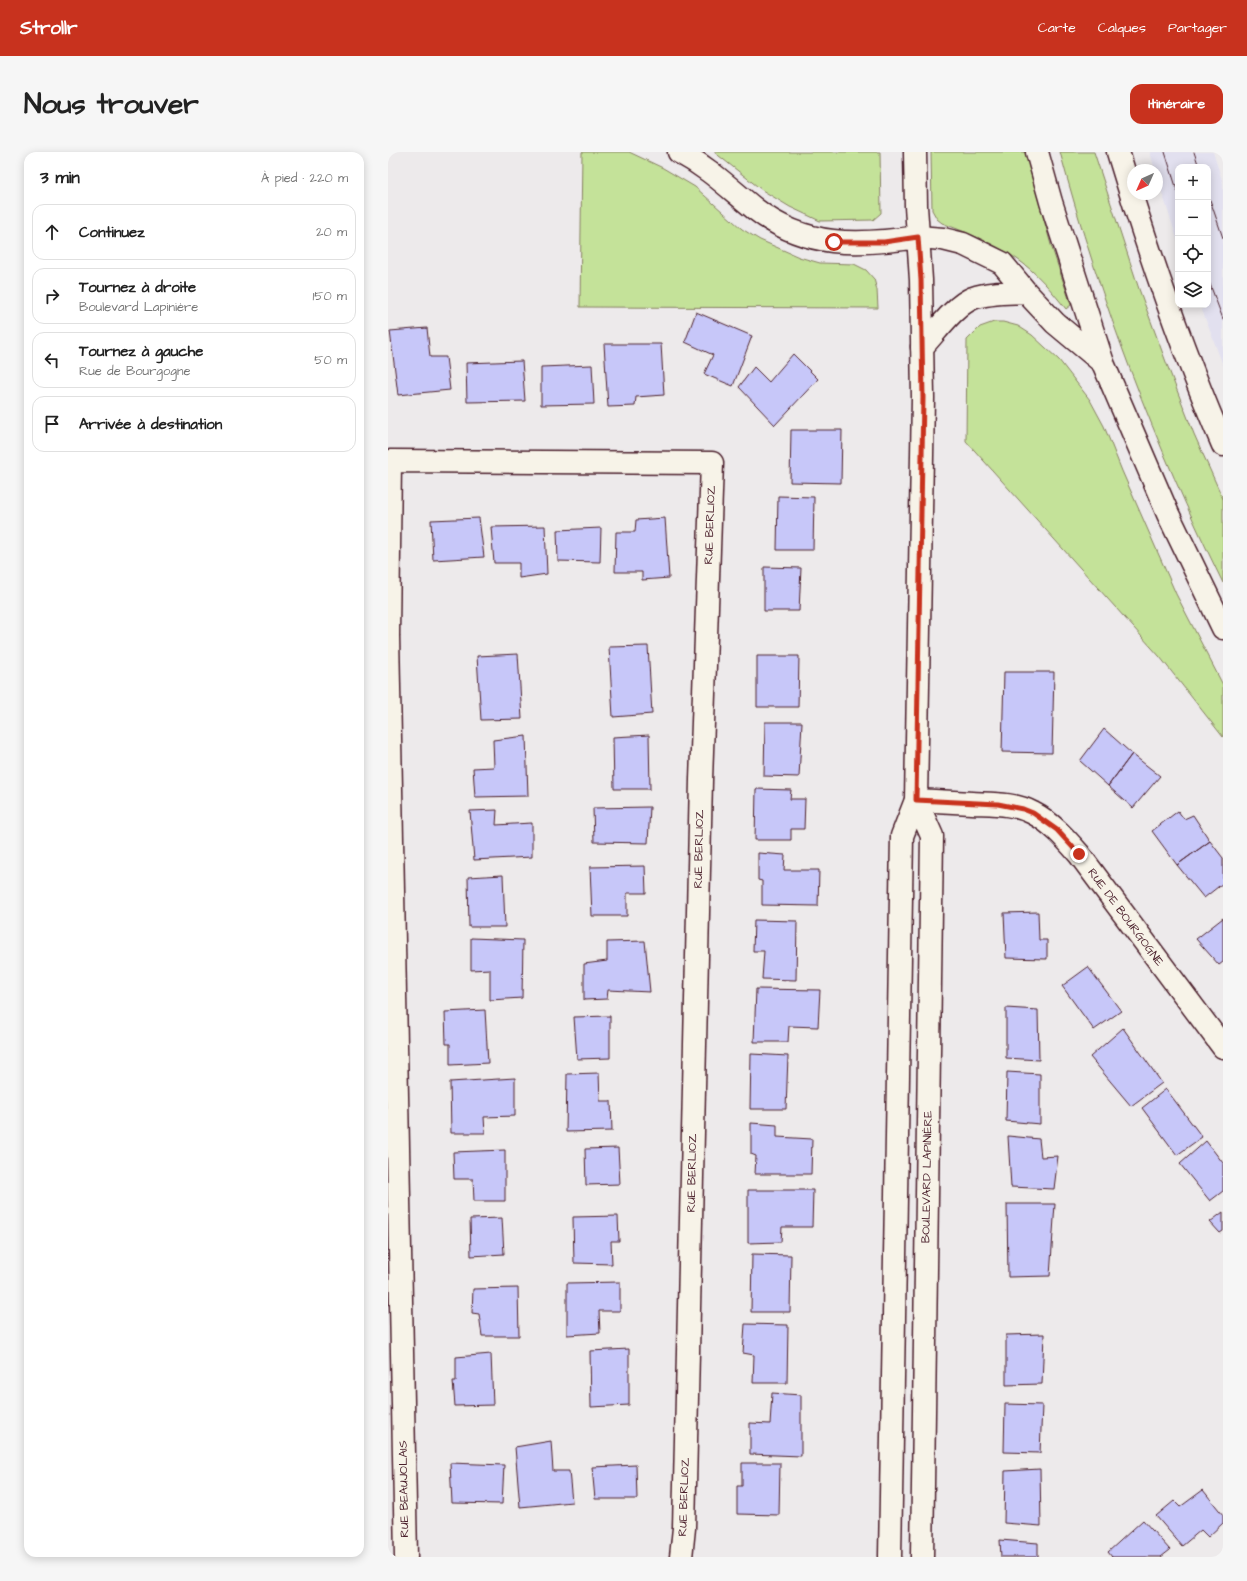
<!DOCTYPE html>
<html lang="fr">
<head>
<meta charset="utf-8">
<style>
	:root { --surface:#fff; --page:#f6f6f6; --text:#222; --muted:#767676; --line:#e0e0e0; --accent:#c8321e }
	body { margin:0; font-family:"Architects Daughter",sans-serif; background:var(--page); color:var(--text) }
	.controls { position:absolute; right:12px; top:12px; display:grid; overflow:hidden; border-radius:8px; box-shadow:0 2px 10px #0003 }
	.controls button { width:36px; height:36px; display:grid; place-items:center; padding:0; border:0; border-bottom:1px solid var(--line); background:var(--surface); color:var(--text); font:20px sans-serif }
	.compass { position:absolute; left:739px; top:12px; width:36px; height:36px; border-radius:50%; background:var(--surface); box-shadow:0 2px 10px #0003; rotate:225deg }
	.stop { position:absolute; width:12px; height:12px; margin:-9px; border:3px solid #c8321e; border-radius:50%; background:#fff }
	.stop.end { background:#c8321e; border-color:#fff; box-shadow:0 1px 4px #0008 }
	.list { margin:0; padding:0; list-style:none }
	h2 { display:flex; justify-content:space-between; align-items:center; height:52px; margin:0; padding:0 16px; font-size:17px }
	h2 small { font-size:13px; font-weight:400; color:var(--muted) }
	.list li { display:grid; grid-template-columns:26px 1fr auto; gap:12px; align-items:center; box-sizing:border-box; height:56px; margin:0 8px 8px; padding:0 8px; border:1px solid var(--line); border-radius:12px }
	.list b { display:block; font-size:15px; white-space:nowrap }
	.list p { margin:0; font-size:13px; white-space:nowrap; color:var(--muted) }
	.list em { font-size:13px; font-style:normal; color:var(--muted) }
	.icon { flex:none; width:22px; height:22px; fill:none; stroke:currentColor; stroke-width:2; stroke-linecap:round; stroke-linejoin:round }
	.map { position:relative; flex:none; width:835px; height:1405px; overflow:hidden; border-radius:12px }
	header { display:flex; align-items:center; gap:24px; box-sizing:border-box; height:56px; padding:0 20px; background:var(--accent); color:#fff }
	header strong { font-size:19px }
	nav { display:flex; gap:22px; margin-inline-start:auto; font-size:14px }
	.intro { display:flex; align-items:center; justify-content:space-between; box-sizing:border-box; height:96px; padding:0 24px }
	h1 { margin:0; font-size:28px }
	.button { padding:10px 18px; border-radius:12px; background:var(--accent); color:#fff; font-size:14px; font-weight:700 }
	main { display:flex; gap:24px; padding:0 24px }
	aside { flex:1; background:var(--surface); border-radius:12px; box-shadow:0 2px 10px #0003 }
	.map>svg:first-child { display:block }
	.built { fill:#e2e0ef }
	.green { fill:#c4e299; stroke:#878062 }
	.building { fill:#c7c7f9; stroke:#4a1f2b }
	.lines { fill:none; stroke-linecap:round; stroke-linejoin:round }
	.minor-casing { stroke:#4a1f2b; stroke-width:25 }
	.secondary-casing { stroke:#4a1f2b; stroke-width:25 }
	.motorway-casing { stroke:#4a1f2b; stroke-width:25 }
	.minor { stroke:#f7f3e8; stroke-width:22 }
	.secondary { stroke:#f7f3e8; stroke-width:22 }
	.motorway { stroke:#f7f3e8; stroke-width:22 }
	.tram { stroke:#4a1f2b; stroke-width:1 }
	.route { stroke:#c8321e; stroke-width:5 }
	.labels { text-anchor:middle; dominant-baseline:central; stroke-width:3.5; stroke-linejoin:round; paint-order:stroke }
	.street-label { font-size:12px; fill:#4a1f2b; stroke:#f7f3e8 }
</style>
</head>
<body>
<header>
<strong>Strollr</strong>
<nav><a>Carte</a><a>Calques</a><a>Partager</a></nav>
</header>
<div class="intro"><h1>Nous trouver</h1><a class="button">Itinéraire</a></div>
<main>
<aside>
<h2>3 min<small>À pied · 220 m</small></h2>
<ul class="list">
<li><svg class="icon" aria-label="ahead" viewBox="0 0 24 24"><path d="M12 20V5M6 11l6-6 6 6"/></svg><div><b>Continuez</b></div><em>20 m</em></li>
<li><svg class="icon" aria-label="right" viewBox="0 0 24 24"><path d="M7 20v-9h11M14 6l5 5-5 5"/></svg><div><b>Tournez à droite</b><p>Boulevard Lapinière</p></div><em>150 m</em></li>
<li><svg class="icon" aria-label="left" viewBox="0 0 24 24"><path d="M17 20v-9H6M10 6l-5 5 5 5"/></svg><div><b>Tournez à gauche</b><p>Rue de Bourgogne</p></div><em>50 m</em></li>
<li><svg class="icon" aria-label="arrive" viewBox="0 0 24 24"><path d="M6 21V4h12l-3 4 3 4H6"/></svg><div><b>Arrivée à destination</b></div></li>
</ul>
</aside>
<div class="map">
<svg width="835" height="1405" viewBox="0 0 835 1405">
	<rect width="100%" height="100%" fill="#edeaeb"/>
	<filter id="ink" filterUnits="userSpaceOnUse"><feTurbulence type="fractalNoise" baseFrequency=".025" numOctaves="2"/><feDisplacementMap in="SourceGraphic" scale="8" xChannelSelector="R" yChannelSelector="G"/><feConvolveMatrix kernelMatrix="1 2 1 2 8 2 1 2 1" color-interpolation-filters="sRGB"/></filter>
	<g filter="url(#ink)">
		<!-- built -->
		<path class="built" d="M 762,0 L 825,0 L 835,31 L 835,213 L 812,153 L 820,153 L 820,15 L 790,15 L 790,90 L 769,25 L 769,18 L 767,18 Z"/>
		<!-- green -->
		<path class="green" d="M 194,0 L 241,0 L 275,16 L 307,35 L 354,77 L 372,88 L 411,105 L 432,111 L 466,112 L 478,118 L 486,127 L 489,138 L 490,156 L 192,155 Z
			M 326,0 L 492,0 L 493,61 L 485,68 L 432,69 L 402,55 L 374,38 Z
			M 543,0 L 637,0 L 663,93 L 683,153 L 678,157 C 664,139 648,120 629,107 C 606,91 580,81 554,71 L 549,67 L 544,58 Z
			M 672,0 L 706,0 L 751,137 L 778,210 L 806,282 L 835,347 L 835,431 C 767,293 712,149 672,0 Z
			M 606,170 L 615,170 L 630,174 L 644,183 L 671,208 L 702,248 L 716,274 L 734,319 L 788,442 L 835,533 L 835,585 L 772,505 L 578,289 L 579,188 L 592,175 Z"/>
		<!-- building -->
		<path class="building" d="M 308,160 L 364,184 L 345,234 L 316,222 L 325,203 L 297,190 Z
			M 39,176 L 42,205 L 58,205 L 62,238 L 10,243 L 2,179 Z
			M 216,192 L 273,192 L 276,243 L 248,245 L 247,254 L 220,255 Z
			M 405,202 L 430,227 L 387,273 L 351,235 L 366,215 L 381,230 Z
			M 134,209 L 137,249 L 79,250 L 78,211 Z
			M 204,213 L 206,252 L 153,253 L 153,215 Z
			M 403,278 L 454,278 L 453,331 L 402,330 Z
			M 390,344 L 426,345 L 425,398 L 389,398 Z
			M 91,366 L 96,405 L 45,408 L 43,368 Z
			M 277,366 L 281,426 L 254,428 L 254,420 L 227,420 L 228,380 L 247,380 L 248,368 Z
			M 157,374 L 159,422 L 131,426 L 131,411 L 106,411 L 103,375 Z
			M 213,376 L 212,410 L 170,409 L 169,378 Z
			M 376,415 L 413,416 L 411,459 L 376,459 Z
			M 260,494 L 264,562 L 225,565 L 221,495 Z
			M 130,502 L 134,567 L 93,568 L 89,504 Z
			M 369,504 L 411,504 L 410,555 L 369,555 Z
			M 616,520 L 666,520 L 664,601 L 614,600 Z
			M 377,570 L 414,570 L 411,625 L 376,624 Z
			M 716,577 L 744,602 L 720,634 L 692,609 Z
			M 261,583 L 262,637 L 226,637 L 225,585 Z
			M 138,584 L 140,644 L 87,645 L 85,616 L 106,615 L 105,588 Z
			M 744,602 L 772,624 L 745,656 L 720,634 Z
			M 368,637 L 403,638 L 402,647 L 417,647 L 416,677 L 403,677 L 403,688 L 367,688 Z
			M 262,655 L 260,691 L 206,690 L 205,656 Z
			M 109,658 L 108,673 L 144,671 L 144,705 L 86,708 L 82,659 Z
			M 790,659 L 796,667 L 805,663 L 822,689 L 789,713 L 764,679 Z
			M 822,689 L 835,706 L 835,731 L 816,746 L 789,713 Z
			M 370,701 L 397,703 L 396,718 L 431,718 L 430,754 L 374,753 L 374,729 L 370,728 Z
			M 257,714 L 258,741 L 239,741 L 239,764 L 204,764 L 202,715 Z
			M 115,723 L 117,775 L 81,775 L 80,725 Z
			M 650,760 L 651,788 L 659,788 L 659,807 L 618,806 L 616,761 Z
			M 835,766 L 835,810 L 831,813 L 808,787 Z
			M 366,768 L 409,769 L 408,828 L 374,827 L 376,799 L 365,799 Z
			M 83,786 L 135,788 L 134,846 L 102,848 L 102,817 L 83,818 Z
			M 257,789 L 262,840 L 220,838 L 219,847 L 196,848 L 196,812 L 219,809 L 219,790 Z
			M 700,815 L 733,859 L 706,878 L 674,834 Z
			M 368,837 L 432,838 L 430,875 L 401,874 L 400,890 L 366,890 Z
			M 618,856 L 650,858 L 651,908 L 618,906 Z
			M 97,858 L 100,911 L 62,913 L 62,892 L 58,892 L 57,860 Z
			M 222,864 L 222,906 L 189,907 L 186,865 Z
			M 735,876 L 774,931 L 743,954 L 702,905 Z
			M 363,902 L 400,904 L 398,957 L 362,957 Z
			M 619,920 L 652,922 L 652,972 L 618,969 Z
			M 211,921 L 212,949 L 223,949 L 224,979 L 178,980 L 179,922 Z
			M 127,926 L 127,964 L 96,965 L 97,981 L 63,981 L 62,930 Z
			M 778,937 L 814,985 L 789,1003 L 754,956 Z
			M 363,971 L 389,973 L 389,985 L 424,987 L 423,1022 L 367,1022 L 368,1004 L 363,1002 Z
			M 620,984 L 651,987 L 653,1005 L 670,1004 L 666,1037 L 623,1035 Z
			M 818,989 L 835,1011 L 835,1039 L 822,1049 L 792,1012 Z
			M 230,996 L 232,1032 L 198,1033 L 197,997 Z
			M 117,998 L 117,1049 L 86,1049 L 85,1027 L 66,1027 L 65,1000 Z
			M 360,1038 L 425,1038 L 424,1075 L 394,1075 L 393,1090 L 360,1091 Z
			M 619,1052 L 667,1052 L 662,1124 L 620,1125 Z
			M 835,1060 L 835,1079 L 832,1081 L 822,1070 Z
			M 230,1064 L 231,1089 L 223,1089 L 224,1112 L 186,1111 L 185,1065 Z
			M 114,1066 L 116,1102 L 83,1104 L 82,1067 Z
			M 364,1102 L 403,1103 L 402,1160 L 363,1160 Z
			M 232,1130 L 232,1159 L 211,1159 L 212,1181 L 179,1183 L 179,1131 Z
			M 130,1136 L 131,1184 L 94,1184 L 91,1162 L 84,1161 L 85,1137 Z
			M 357,1172 L 400,1173 L 399,1231 L 365,1231 L 366,1203 L 355,1201 Z
			M 656,1182 L 654,1232 L 618,1233 L 618,1183 Z
			M 241,1197 L 241,1253 L 203,1255 L 202,1199 Z
			M 103,1202 L 105,1253 L 67,1254 L 65,1229 L 68,1229 L 68,1205 Z
			M 384,1241 L 413,1243 L 413,1304 L 362,1302 L 362,1271 L 382,1272 Z
			M 617,1252 L 654,1253 L 652,1301 L 616,1300 Z
			M 163,1289 L 165,1319 L 181,1319 L 184,1350 L 132,1355 L 127,1295 Z
			M 62,1311 L 116,1313 L 114,1352 L 64,1351 Z
			M 354,1311 L 392,1311 L 391,1363 L 349,1362 L 349,1334 L 354,1334 Z
			M 248,1313 L 249,1347 L 207,1347 L 204,1315 Z
			M 652,1317 L 653,1374 L 616,1371 L 617,1319 Z
			M 815,1338 L 835,1363 L 835,1371 L 820,1385 L 813,1378 L 794,1394 L 768,1364 L 786,1349 L 792,1355 Z
			M 755,1368 L 782,1398 L 773,1405 L 724,1405 L 720,1400 Z
			M 612,1388 L 650,1391 L 650,1405 L 613,1405 Z"/>
		<g class="lines">
			<defs>
				<g id="minor">
					<path id="s1" d="M 528,648 C 547,649 566,650 584,651 C 604,652 627,651 645,661 C 663,670 678,687 691,702 L 835,895"/>
					<path d="M 18,1405 L 0,484 L 2,309 L 324,311 L 313,628 L 296,1376 L 293,1405"/>
				</g>
				<path id="secondary" d="M 291,0 C 321,16 341,36 367,57 C 417,96 470,94 530,85
					M 528,648 L 544,684 L 534,1405
					M 502,1405 L 514,684 L 528,648 L 535,246 L 533,128 L 528,54 L 527,0"/>
				<path id="motorway" d="M 649,0 L 663,50 L 715,211 L 780,362 L 835,476
					M 730,0 C 760,99 794,198 835,293
					M 530,85 L 555,87 L 575,92 L 614,111 L 638,140 L 667,171 L 715,211
					M 534,195 C 548,180 567,153 585,146 C 602,140 621,141 638,140"/>
			</defs>
			<!-- minor casing -->
			<use href="#minor" class="minor-casing"/>
			<!-- secondary casing -->
			<use href="#secondary" class="secondary-casing"/>
			<!-- motorway casing -->
			<use href="#motorway" class="motorway-casing"/>
			<!-- minor -->
			<use href="#minor" class="minor"/>
			<!-- secondary -->
			<use href="#secondary" class="secondary"/>
			<!-- motorway -->
			<use href="#motorway" class="motorway"/>
			<!-- tram -->
			<path class="tram" d="M 777,0 L 790,41
				M 806,0 L 811,15
				M 820,42 L 835,86
				M 820,127 L 835,167"/>
		</g>
	</g>
	<g class="lines" filter="url(#ink)">
		<!-- route -->
		<path class="route" d="M 446,90 L 496,90 L 530,85 L 533,128 L 535,246 L 528,648 L 610,652 L 635,657 L 645,661 L 669,678 L 691,702"/>
	</g>
	<g class="labels">
		<!-- street labels -->
		<g class="street-label">
			<text transform="translate(322 373) rotate(-88)">RUE BERLIOZ</text>
			<text transform="translate(311 697) rotate(-89)">RUE BERLIOZ</text>
			<text stroke="none"><textPath href="#s1" startOffset="259">RUE DE BOURGOGNE</textPath></text>
			<text transform="translate(304 1021) rotate(-89)">RUE BERLIOZ</text>
			<text transform="translate(539 1025) rotate(-89)">BOULEVARD LAPINIÈRE</text>
			<text transform="translate(16 1337) rotate(-91)">RUE BEAUJOLAIS</text>
			<text transform="translate(296 1345) rotate(-88)">RUE BERLIOZ</text>
		</g>
	</g>
</svg>
<div class="controls">
<button>+</button>
<button>−</button>
<button><svg class="icon" aria-label="locate" viewBox="0 0 24 24"><circle cx="12" cy="12" r="6"/><path d="M12 2v4M12 18v4M2 12h4M18 12h4"/></svg></button>
<button><svg class="icon" aria-label="layers" viewBox="0 0 24 24"><path d="M12 4l9 5-9 5-9-5zM3 14l9 5 9-5"/></svg></button>
</div>
<svg class="compass" viewBox="-18 -18 36 36"><path d="M0-13l5 13h-10z" fill="#e53935"/><path d="M0 13l5-13h-10z" fill="#767676"/></svg>
<div class="stop" style="left:446px;top:90px"></div>
<div class="stop end" style="left:691px;top:702px"></div>
</div>
</main>
</body>
</html>
